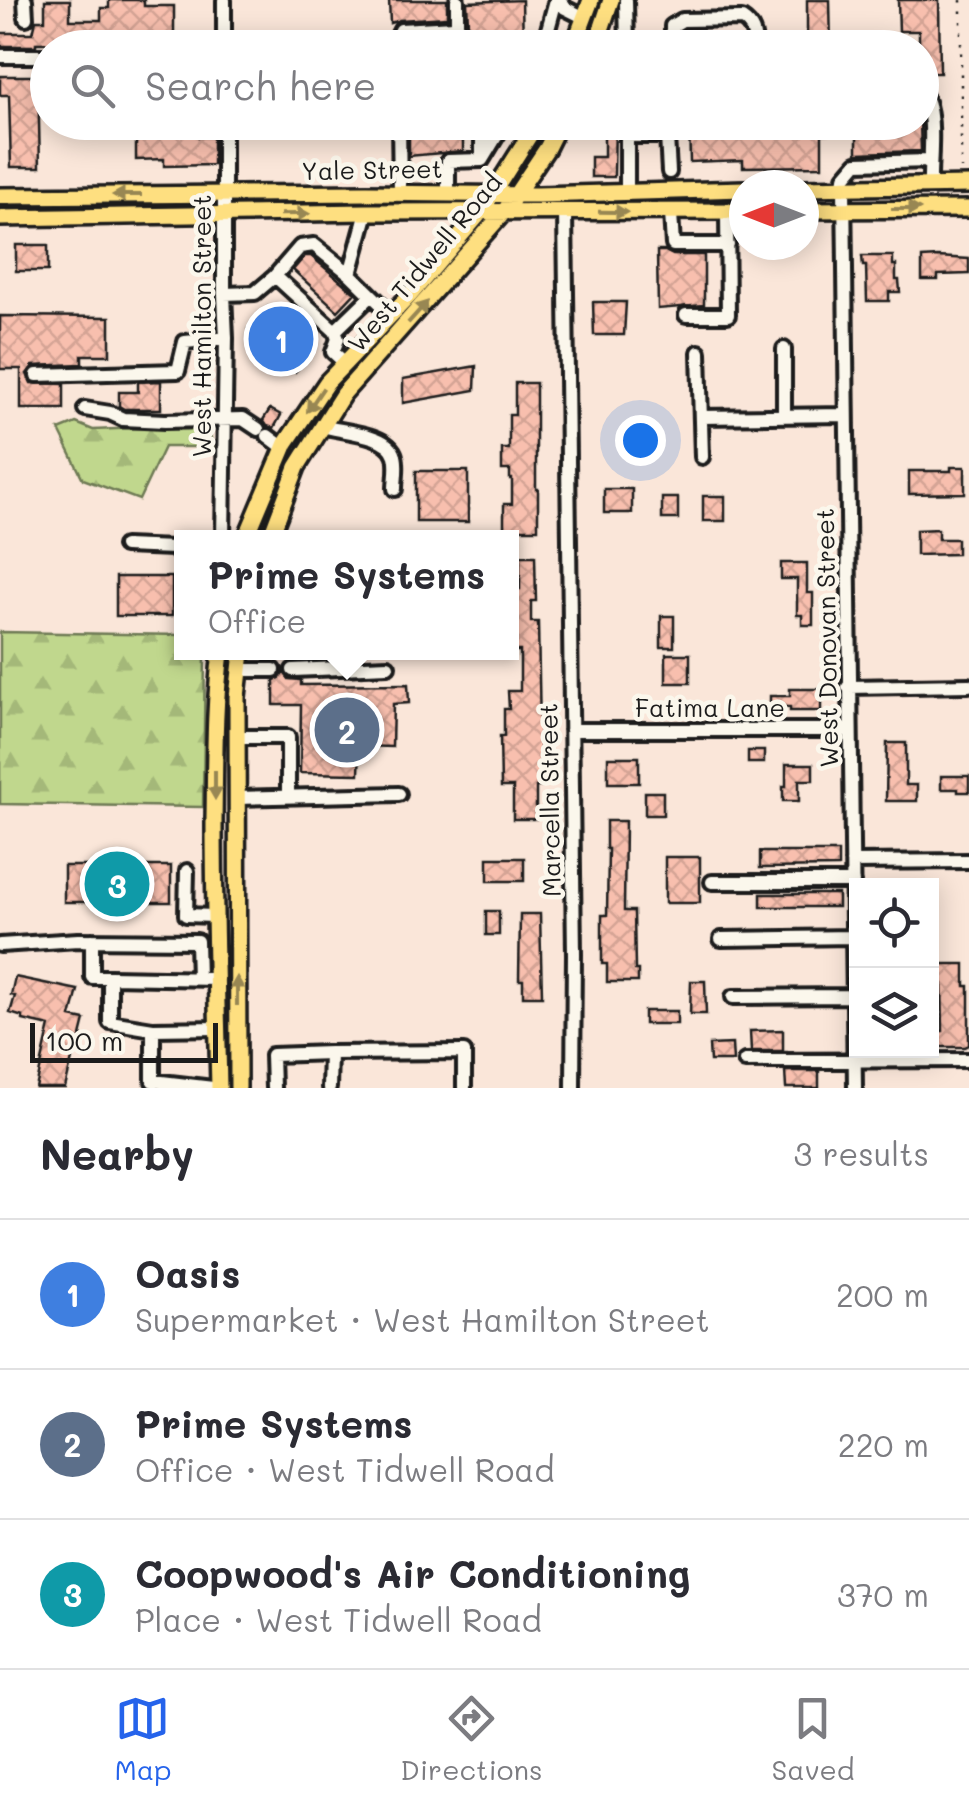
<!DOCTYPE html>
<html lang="en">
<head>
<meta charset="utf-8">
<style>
	:root { --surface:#fff; --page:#f2f2f3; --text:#2b2b33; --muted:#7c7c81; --line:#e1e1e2; --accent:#2563eb }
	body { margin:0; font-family:Mali,sans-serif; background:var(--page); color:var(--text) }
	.controls { position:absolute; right:30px; bottom:30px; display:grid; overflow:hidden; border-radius:0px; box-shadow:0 5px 25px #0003 }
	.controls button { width:90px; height:90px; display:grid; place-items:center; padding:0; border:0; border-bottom:2px solid var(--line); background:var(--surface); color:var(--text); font:50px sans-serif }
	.compass { position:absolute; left:729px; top:170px; width:90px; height:90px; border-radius:50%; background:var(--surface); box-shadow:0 5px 25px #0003; rotate:270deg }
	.scale { position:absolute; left:30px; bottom:25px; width:188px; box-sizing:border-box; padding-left:10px; border:5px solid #1c1c1c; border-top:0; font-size:28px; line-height:35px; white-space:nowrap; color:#1c1c1c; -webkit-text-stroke:8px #fbf7ec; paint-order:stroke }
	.you { position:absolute; left:640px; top:440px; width:35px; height:35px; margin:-25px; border:8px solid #fff; border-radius:50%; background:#1a73e8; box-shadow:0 0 0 15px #1a73e833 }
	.badge { display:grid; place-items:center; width:65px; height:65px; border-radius:50%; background:var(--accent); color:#fff; font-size:32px; font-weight:700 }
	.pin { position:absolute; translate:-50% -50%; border:5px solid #fff; box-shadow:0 2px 10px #0006 }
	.popup { position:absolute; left:174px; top:530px; width:345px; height:130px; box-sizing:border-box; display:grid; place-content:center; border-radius:0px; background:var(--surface); filter:drop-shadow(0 2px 8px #0005); font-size:32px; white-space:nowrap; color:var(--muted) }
	.popup b { font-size:38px; color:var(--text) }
	.popup::after { content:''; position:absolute; left:50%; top:100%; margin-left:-20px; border:20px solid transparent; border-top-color:var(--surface) }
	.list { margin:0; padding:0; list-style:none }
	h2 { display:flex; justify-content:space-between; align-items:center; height:130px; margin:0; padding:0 40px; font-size:42px }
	h2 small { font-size:32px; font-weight:400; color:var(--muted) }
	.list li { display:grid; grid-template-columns:65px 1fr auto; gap:30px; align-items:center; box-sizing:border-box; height:150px; padding:0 40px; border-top:2px solid var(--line) }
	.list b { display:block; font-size:38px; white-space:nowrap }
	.list p { margin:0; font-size:32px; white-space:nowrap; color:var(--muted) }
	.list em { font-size:32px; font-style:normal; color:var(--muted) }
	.icon { flex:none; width:55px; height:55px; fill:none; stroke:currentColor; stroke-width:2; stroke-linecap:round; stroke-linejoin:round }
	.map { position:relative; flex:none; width:969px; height:1088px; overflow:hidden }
	.search { position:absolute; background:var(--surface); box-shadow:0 5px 25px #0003; left:30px; right:30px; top:30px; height:110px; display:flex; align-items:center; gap:25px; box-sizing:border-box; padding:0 35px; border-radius:55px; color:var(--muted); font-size:38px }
	.sheet { height:580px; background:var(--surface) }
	nav { display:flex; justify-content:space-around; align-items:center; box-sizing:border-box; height:140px; border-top:2px solid var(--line); background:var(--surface); font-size:28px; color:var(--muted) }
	nav a { display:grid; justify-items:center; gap:5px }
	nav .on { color:var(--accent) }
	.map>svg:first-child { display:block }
	.forest { fill:url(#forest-firs); stroke:#6e7a54; stroke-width:2.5 }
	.building { fill:url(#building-cross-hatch); stroke:#1c1c1c; stroke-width:2.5 }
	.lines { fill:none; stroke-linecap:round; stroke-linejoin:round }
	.minor-casing { stroke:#1c1c1c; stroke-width:20 }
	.major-casing { stroke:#1c1c1c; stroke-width:22 }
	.path { stroke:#1c1c1c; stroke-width:2.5; stroke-dasharray:2.5 8; stroke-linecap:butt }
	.minor { stroke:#fbf7ec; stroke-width:12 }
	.major { stroke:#fedf80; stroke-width:15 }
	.oneway { fill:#988753 }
	.labels { text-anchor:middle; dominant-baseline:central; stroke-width:9; stroke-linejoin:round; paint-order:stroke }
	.street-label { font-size:25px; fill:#1c1c1c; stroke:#fbf7ec }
</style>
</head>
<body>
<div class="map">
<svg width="969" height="1088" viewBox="0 0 969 1088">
	<defs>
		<pattern id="forest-firs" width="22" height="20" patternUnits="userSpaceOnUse" patternTransform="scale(2.5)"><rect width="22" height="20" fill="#c0d78d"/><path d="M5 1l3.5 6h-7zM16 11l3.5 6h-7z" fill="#a4b879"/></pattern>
		<pattern id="building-cross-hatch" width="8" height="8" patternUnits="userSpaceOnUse" patternTransform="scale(2.5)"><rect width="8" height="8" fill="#f8bfae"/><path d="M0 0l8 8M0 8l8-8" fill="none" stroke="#d4a495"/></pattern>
	</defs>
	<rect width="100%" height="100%" fill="#fae6d9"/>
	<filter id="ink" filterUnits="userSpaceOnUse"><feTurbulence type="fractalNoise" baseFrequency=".01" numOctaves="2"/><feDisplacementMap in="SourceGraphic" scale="20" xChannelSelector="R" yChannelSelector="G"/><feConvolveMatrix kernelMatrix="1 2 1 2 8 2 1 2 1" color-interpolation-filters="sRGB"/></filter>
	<g filter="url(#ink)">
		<!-- forest -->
		<path class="forest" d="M 76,423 L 93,430 L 208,425 L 213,447 L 164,447 L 139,500 L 83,479 L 59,430 Z
			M 0,632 L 182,635 L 182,652 L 205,653 L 203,807 L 0,804 Z"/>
		<!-- building -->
		<path class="building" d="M 45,0 L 70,0 L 70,20 L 101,20 L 101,8 L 109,8 L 109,0 L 144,0 L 144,6 L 174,6 L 174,43 L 36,43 L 36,46 L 0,46 L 0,33 L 33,33 L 36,20 L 45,20 Z
			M 389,0 L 447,0 L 447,17 L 400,20 L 390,23 Z
			M 522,0 L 523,45 L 469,46 L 467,2 Z
			M 807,0 L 830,0 L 831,48 L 807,48 Z
			M 898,0 L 939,0 L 940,73 L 922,73 L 922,48 L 919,48 L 919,31 L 899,31 Z
			M 0,76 L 38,76 L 40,167 L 11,167 L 9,95 L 0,95 Z
			M 160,122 L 199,122 L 199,137 L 213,137 L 213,165 L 164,166 L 164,159 L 136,160 L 136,138 L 160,138 Z
			M 409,122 L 463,122 L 463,151 L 409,156 Z
			M 604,122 L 615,122 L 614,177 L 591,177 L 591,157 L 604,157 Z
			M 689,122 L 767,122 L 767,126 L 798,125 L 798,122 L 920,122 L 921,151 L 857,153 L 857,133 L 822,134 L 822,166 L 743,167 L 743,160 L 690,162 Z
			M 16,245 L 48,245 L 48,271 L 16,271 Z
			M 657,251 L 665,251 L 673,255 L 704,255 L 704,305 L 658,309 Z
			M 305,256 L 311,256 L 355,293 L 338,311 L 293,270 Z
			M 862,256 L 893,256 L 893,265 L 896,265 L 896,280 L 899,280 L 900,292 L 889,292 L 889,301 L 867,301 L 866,266 L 863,266 Z
			M 938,257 L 969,259 L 969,274 L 938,275 L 938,280 L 922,280 L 922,258 Z
			M 593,302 L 626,302 L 624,335 L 594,335 Z
			M 268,307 L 315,349 L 295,372 L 248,329 Z
			M 0,316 L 110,317 L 110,355 L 82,355 L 82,364 L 33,366 L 27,374 L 31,383 L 64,384 L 64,409 L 21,409 L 21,369 L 0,369 Z
			M 476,366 L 475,390 L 403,403 L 403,379 Z
			M 161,381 L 161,409 L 124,409 L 119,406 L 119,392 L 138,392 L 138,382 Z
			M 515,383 L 536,383 L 536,489 L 538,489 L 538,529 L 504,529 L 504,504 L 512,504 L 512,479 L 510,479 L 510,470 L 502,470 L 502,449 L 509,449 L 509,415 L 515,415 Z
			M 270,409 L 281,415 L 274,428 L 267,426 L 263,420 Z
			M 951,467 L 965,467 L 965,493 L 909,494 L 909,471 L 951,471 Z
			M 416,471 L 468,471 L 468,522 L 416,522 Z
			M 604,489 L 632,489 L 632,513 L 604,513 Z
			M 703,496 L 725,496 L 725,521 L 703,521 Z
			M 662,498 L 678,498 L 678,519 L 662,519 Z
			M 938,529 L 938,539 L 957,539 L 957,554 L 916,555 L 916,530 Z
			M 520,556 L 535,556 L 536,601 L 531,601 L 531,622 L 538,622 L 541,787 L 536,787 L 536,819 L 513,819 L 513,787 L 501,787 L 500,736 L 504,736 L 504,709 L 509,709 L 508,691 L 520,691 L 520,651 L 513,651 L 512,611 L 512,589 L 520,589 Z
			M 781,563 L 807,563 L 807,593 L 813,593 L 813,625 L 802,625 L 802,615 L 797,615 L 797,579 L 781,579 Z
			M 116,577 L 172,577 L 172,616 L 116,616 Z
			M 661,616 L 674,616 L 674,647 L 661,647 Z
			M 666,654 L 690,654 L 690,683 L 666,683 Z
			M 284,672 L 289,679 L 301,680 L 301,685 L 408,684 L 409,703 L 393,704 L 392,747 L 360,746 L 359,774 L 300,773 L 301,705 L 274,705 L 274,680 L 280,678 Z
			M 790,689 L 821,689 L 821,711 L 790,711 L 790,707 L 770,707 L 770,696 L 790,696 Z
			M 887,743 L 906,743 L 906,785 L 917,785 L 917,801 L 886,801 Z
			M 748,751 L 764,751 L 764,763 L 748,763 Z
			M 608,757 L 639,757 L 639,783 L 608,783 Z
			M 786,764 L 813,764 L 813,780 L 799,780 L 799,801 L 783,801 L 783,786 L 786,786 Z
			M 941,776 L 969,776 L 969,792 L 958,792 L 958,789 L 941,789 Z
			M 645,792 L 663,792 L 663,815 L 645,815 Z
			M 606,821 L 625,821 L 624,911 L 634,911 L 635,970 L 638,970 L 638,982 L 607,982 L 607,964 L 602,964 L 602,915 L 607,915 L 608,849 L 606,849 Z
			M 760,852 L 838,852 L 838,867 L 760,868 Z
			M 665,857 L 700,857 L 700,903 L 665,903 Z
			M 488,858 L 524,858 L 524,881 L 488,881 Z
			M 64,866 L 171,866 L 171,902 L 64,902 Z
			M 761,894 L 838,894 L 838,907 L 761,907 Z
			M 486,911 L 499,911 L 499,935 L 486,935 Z
			M 520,914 L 540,914 L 542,996 L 523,996 L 523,980 L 519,980 Z
			M 932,964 L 965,964 L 965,986 L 969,986 L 969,1045 L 965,1047 L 932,1047 L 932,1031 L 943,1031 L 942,980 L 932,980 Z
			M 15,977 L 78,990 L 71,1017 L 85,1020 L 80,1040 L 77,1039 L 65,1088 L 36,1088 L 50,1026 L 23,1020 L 23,1017 L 10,1013 L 15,996 L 11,995 Z
			M 691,981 L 705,981 L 706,1014 L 690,1014 Z
			M 644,1011 L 677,1011 L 677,1024 L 644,1024 Z
			M 783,1030 L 783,1051 L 751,1051 L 750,1031 Z
			M 732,1044 L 733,1061 L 710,1061 L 709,1045 Z
			M 785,1071 L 819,1071 L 819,1088 L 786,1088 Z"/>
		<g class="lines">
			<defs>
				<path id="minor" d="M 25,0 L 26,18
					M 224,0 L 224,48
					M 560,0 L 565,8 L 585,18
					M 626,0 L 627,48
					M 398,48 L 398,36 L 401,30 L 454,27 L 457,22 L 457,0
					M 543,48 L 556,0
					M 672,48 L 672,26 L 682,20 L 742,19 C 753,26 755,35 755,48
					M 0,56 L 48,56
					M 922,91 C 937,113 929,159 930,186
					M 399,122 L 400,194
					M 482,122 L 482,160 L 505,122
					M 627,136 L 667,136 L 667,122
					M 667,136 L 669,172
					M 627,192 L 627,122
					M 448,194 L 448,161 L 482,160
					M 565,211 L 574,954 L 573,1088
					M 671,213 L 673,245 L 728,245
					M 350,274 L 367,212
					M 224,294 L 255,293 L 275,276
					M 686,315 L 728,315 L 727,212
					M 335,331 L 371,296
					M 784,349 L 784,416
					M 699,352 L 702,457
					M 346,364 L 333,352 L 338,339 L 335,331 L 275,276 L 300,247 L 314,245 L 350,274 L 392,315
					M 37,375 L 178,371 L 185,342 L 226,338
					M 85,409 L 110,413 L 123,419 L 165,421 L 243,419 L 258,429
					M 701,417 L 846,415
					M 322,426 C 342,432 389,433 395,456 C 398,466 395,479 395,489
					M 268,436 L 284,448
					M 223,538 L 226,338 L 224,294 L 224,122
					M 124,546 L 173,548 L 182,556
					M 241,670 L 274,670
					M 293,670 L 388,666
					M 848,687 L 969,685
					M 571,730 L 849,730
					M 237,737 L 288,737 L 288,796
					M 237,798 L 399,794
					M 852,862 L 969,861
					M 187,871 L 186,915 L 214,916
					M 712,882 L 853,882
					M 721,939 L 853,937
					M 92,940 L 92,977 L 110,977
					M 0,945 L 78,940 L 197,941 L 198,979
					M 733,997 L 854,996
					M 153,1029 L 110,1022 L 110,977 L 217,979
					M 745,1061 L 969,1060
					M 213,1088 L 153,1081 L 153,1029 L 218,1028
					M 273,1088 L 272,1055 L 330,1053
					M 329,1088 L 330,1053 L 464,1052 L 464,1088
					M 855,1088 L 844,187 L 845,177 L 857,163 L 929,161"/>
				<path id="major" d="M 573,48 L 591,0
					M 595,48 L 611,0
					M 804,188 L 969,185
					M 0,196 L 367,193 L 538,195 L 744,189
					M 804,210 L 969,209
					M 0,218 L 367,212 L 744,211
					M 246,538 L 286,443 L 327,382 L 410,295 L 481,212 L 538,122
					M 270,538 L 297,467 L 343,394 L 504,212 L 547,148 L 560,122
					M 219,1088 C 217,999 214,910 214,820 C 215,764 214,708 221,652
					M 238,1088 L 237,697 L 242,652"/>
			</defs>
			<!-- minor casing -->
			<use href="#minor" class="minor-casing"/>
			<!-- major casing -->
			<use href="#major" class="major-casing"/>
			<!-- path -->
			<path class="path" d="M 961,0 L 961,169"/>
			<!-- minor -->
			<use href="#minor" class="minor"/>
			<!-- major -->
			<use href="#major" class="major"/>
		</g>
		<!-- one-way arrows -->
		<defs><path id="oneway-solid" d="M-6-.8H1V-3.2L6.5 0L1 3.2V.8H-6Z" transform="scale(2.5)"/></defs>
		<g class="oneway">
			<use href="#oneway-solid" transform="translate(127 195) rotate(180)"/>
			<use href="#oneway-solid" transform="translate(906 209)"/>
			<use href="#oneway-solid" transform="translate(613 212) rotate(1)"/>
			<use href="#oneway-solid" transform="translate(295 214) rotate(-1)"/>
			<use href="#oneway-solid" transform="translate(418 312) rotate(-48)"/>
			<use href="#oneway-solid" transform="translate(315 400) rotate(124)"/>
			<use href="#oneway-solid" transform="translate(215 785) rotate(90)"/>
			<use href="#oneway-solid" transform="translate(237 991) rotate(-90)"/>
		</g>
	</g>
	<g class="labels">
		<!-- street labels -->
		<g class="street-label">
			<text transform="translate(372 169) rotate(-1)">Yale Street</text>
			<text transform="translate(424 262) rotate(-50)">West Tidwell Road</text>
			<text transform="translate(201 326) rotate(-90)">West Hamilton Street</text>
			<text transform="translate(826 638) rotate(-91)">West Donovan Street</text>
			<text x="710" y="707">Fatima Lane</text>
			<text transform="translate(549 800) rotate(-91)">Marcella Street</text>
		</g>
	</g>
</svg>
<div class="controls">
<button><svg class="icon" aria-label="locate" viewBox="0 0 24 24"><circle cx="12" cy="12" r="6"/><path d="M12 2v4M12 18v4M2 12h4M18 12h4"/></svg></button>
<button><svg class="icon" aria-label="layers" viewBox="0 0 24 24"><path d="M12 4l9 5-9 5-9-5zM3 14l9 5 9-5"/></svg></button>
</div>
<svg class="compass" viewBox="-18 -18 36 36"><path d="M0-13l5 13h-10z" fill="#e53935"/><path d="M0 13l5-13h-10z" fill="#7c7c81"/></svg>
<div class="scale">100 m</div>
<div class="you"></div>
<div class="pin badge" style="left:281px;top:339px;background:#3f7fe0">1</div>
<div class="pin badge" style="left:347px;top:730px;background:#5c6f8a">2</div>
<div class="popup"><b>Prime Systems</b>Office</div>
<div class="pin badge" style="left:117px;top:884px;background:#0f9aa8">3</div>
<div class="search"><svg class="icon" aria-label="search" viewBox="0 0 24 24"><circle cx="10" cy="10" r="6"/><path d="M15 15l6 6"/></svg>Search here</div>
</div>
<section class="sheet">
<h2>Nearby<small>3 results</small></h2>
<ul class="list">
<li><span class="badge" style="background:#3f7fe0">1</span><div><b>Oasis</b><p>Supermarket · West Hamilton Street</p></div><em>200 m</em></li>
<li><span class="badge" style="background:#5c6f8a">2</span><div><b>Prime Systems</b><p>Office · West Tidwell Road</p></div><em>220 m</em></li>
<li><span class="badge" style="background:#0f9aa8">3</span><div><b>Coopwood's Air Conditioning</b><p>Place · West Tidwell Road</p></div><em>370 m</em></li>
</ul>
</section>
<nav>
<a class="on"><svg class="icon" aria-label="map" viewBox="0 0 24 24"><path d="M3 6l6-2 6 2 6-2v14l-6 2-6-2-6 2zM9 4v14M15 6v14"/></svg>Map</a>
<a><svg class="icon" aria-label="directions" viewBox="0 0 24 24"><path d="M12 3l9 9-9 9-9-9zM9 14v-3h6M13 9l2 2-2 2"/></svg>Directions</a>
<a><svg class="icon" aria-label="saved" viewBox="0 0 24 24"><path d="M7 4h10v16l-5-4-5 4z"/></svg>Saved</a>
</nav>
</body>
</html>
